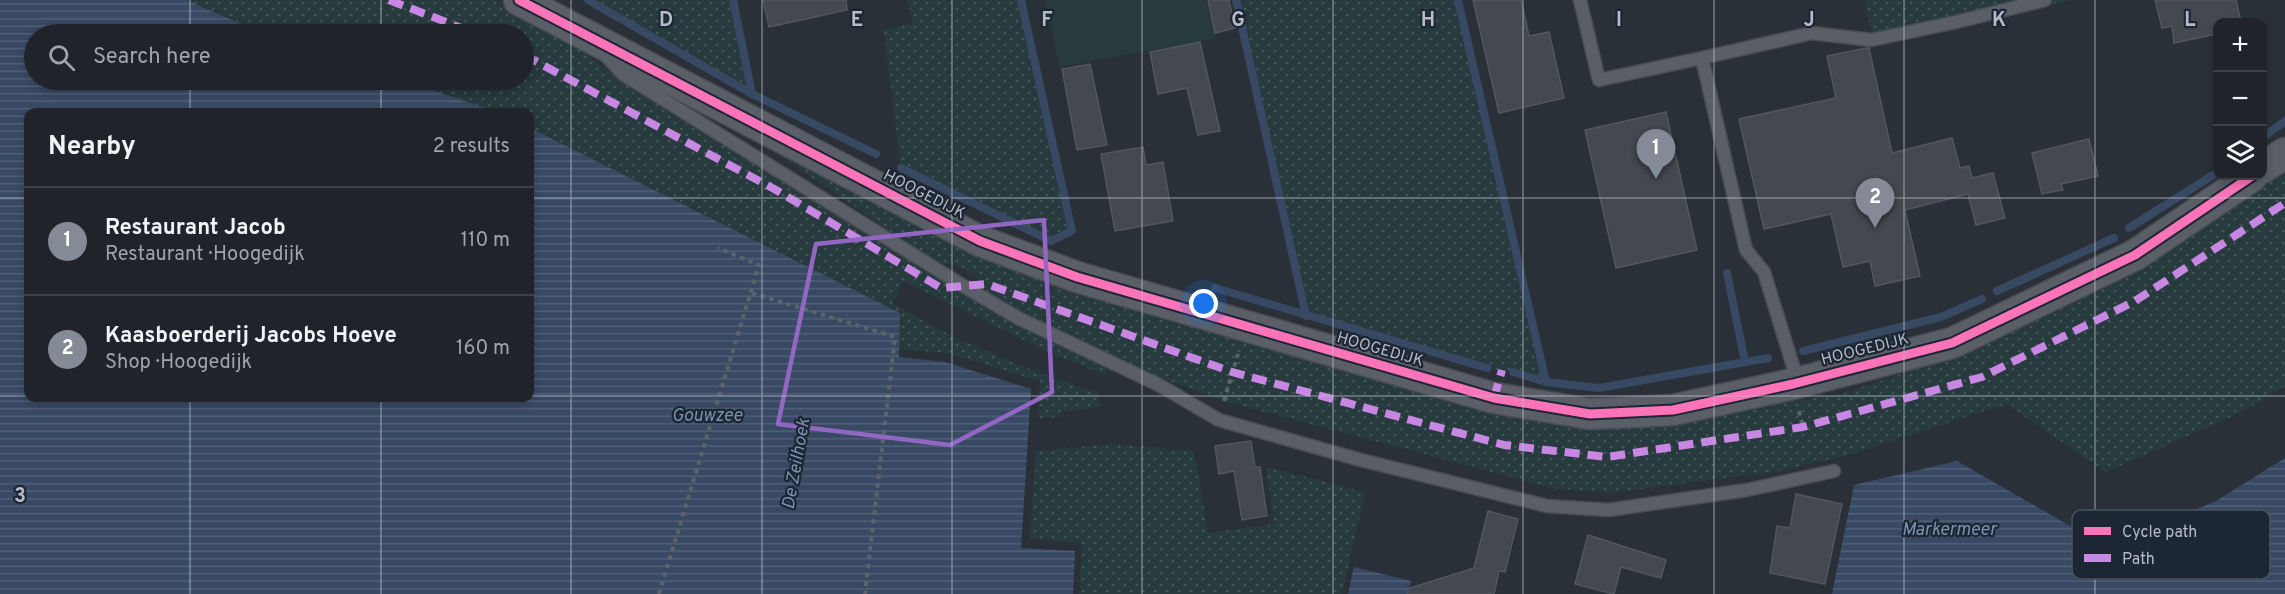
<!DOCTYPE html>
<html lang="en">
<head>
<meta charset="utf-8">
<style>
	:root { --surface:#20242a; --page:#282c32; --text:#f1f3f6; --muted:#a2a4a8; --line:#3d4147; --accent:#848b96 }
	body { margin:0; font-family:Overpass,sans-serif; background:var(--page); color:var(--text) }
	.controls { position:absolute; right:18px; top:18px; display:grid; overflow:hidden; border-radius:12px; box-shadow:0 3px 9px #0003 }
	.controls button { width:54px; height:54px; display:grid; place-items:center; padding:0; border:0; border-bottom:2px solid var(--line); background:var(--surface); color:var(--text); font:30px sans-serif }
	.you { position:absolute; left:1204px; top:304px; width:21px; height:21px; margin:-15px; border:4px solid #fff; border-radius:50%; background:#1a73e8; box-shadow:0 0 0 9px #1a73e833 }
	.badge { display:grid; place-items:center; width:39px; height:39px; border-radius:50%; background:var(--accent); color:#fff; font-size:20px; font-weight:700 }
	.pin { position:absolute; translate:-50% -50px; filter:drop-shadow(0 2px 3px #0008) }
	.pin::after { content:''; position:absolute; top:32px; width:21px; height:18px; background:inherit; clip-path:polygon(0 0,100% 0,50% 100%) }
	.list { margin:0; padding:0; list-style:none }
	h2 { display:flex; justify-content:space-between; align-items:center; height:78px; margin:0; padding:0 24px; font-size:26px }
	h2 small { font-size:20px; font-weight:400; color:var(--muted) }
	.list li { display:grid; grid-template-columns:39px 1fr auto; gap:18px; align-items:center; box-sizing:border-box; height:108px; padding:0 24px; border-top:2px solid var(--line) }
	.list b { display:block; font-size:22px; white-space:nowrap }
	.list p { margin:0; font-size:20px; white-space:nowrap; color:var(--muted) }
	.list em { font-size:20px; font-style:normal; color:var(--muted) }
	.icon { flex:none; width:33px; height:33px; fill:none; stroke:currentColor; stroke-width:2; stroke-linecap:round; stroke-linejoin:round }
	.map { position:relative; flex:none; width:2285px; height:594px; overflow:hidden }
	.search { position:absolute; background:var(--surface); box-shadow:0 3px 9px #0003; left:24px; top:24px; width:510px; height:66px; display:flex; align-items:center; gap:15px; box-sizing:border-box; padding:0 21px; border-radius:33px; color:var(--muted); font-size:22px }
	.panel { position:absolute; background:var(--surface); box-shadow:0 3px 9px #0003; left:24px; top:108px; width:510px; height:294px; border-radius:12px }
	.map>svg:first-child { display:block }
	.grass { fill:url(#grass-dots) }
	.pitch { fill:#273a3e }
	.water { fill:url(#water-rules) }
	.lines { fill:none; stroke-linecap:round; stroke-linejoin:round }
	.stream { stroke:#384963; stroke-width:8 }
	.building { fill:#444950; stroke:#52575f; stroke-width:1.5 }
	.service-casing { stroke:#484c53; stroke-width:15 }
	.tertiary-casing { stroke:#484c53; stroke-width:33 }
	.path { stroke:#5d636a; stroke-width:4; stroke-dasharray:4.5 4.5; stroke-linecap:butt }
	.service { stroke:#5a5e66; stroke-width:12 }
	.tertiary { stroke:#5a5e66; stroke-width:30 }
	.quiet { stroke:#c787e3; stroke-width:8; stroke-dasharray:15 8; stroke-linecap:butt }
	.cycleway-casing { stroke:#1d2633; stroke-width:13 }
	.cycleway { stroke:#fb73b8; stroke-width:9 }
	.marked { fill:none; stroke:#9266c3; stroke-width:4.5; stroke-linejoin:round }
	.grid { fill:none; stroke:#b4bcc9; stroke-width:1.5; stroke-opacity:0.55 }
	.labels { text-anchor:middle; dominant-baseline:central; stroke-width:4.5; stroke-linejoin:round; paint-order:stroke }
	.street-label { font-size:16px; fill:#b4bcc9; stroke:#1d2633 }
	.water-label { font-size:18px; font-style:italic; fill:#7c92b1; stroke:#1d2633 }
	.key { fill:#1d2633; stroke:#4a5360; stroke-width:1.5 }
	.key-label { font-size:16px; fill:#b4bcc9 }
	.grid-label { font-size:20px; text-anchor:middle; font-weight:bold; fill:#b4bcc9; stroke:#1d2633; stroke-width:4.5; stroke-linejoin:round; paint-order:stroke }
</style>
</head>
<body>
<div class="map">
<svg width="2285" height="594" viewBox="0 0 2285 594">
	<defs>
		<pattern id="grass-dots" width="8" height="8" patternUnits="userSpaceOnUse" patternTransform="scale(1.5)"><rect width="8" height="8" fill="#273a3e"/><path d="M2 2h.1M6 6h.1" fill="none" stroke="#445559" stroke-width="1.8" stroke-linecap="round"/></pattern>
		<pattern id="water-rules" width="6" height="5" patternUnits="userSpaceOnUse" patternTransform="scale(1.5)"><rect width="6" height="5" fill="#384963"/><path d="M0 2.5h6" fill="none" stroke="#526178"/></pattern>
	</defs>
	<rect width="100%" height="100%" fill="#2a3038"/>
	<!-- grass -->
	<path class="grass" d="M 186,0 L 496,0 L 525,13 L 560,34 L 623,82 L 1014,324 L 1106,368 L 1105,375 L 1055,355 L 903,281 L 893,303 C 953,341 1030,371 1098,393 L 1100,407 L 1062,412 L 1062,417 L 1038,418 L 1040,381 L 947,353 L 899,349 L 900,313 L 530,128 L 530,112 L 497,112 L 402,80 L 524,80 L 524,34 L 265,34 Z
		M 582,0 L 733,0 L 752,94 Z
		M 907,0 L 1021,0 L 1072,231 L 1051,241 L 901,168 L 884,30 L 913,23 Z
		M 1236,0 L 1458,0 L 1546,382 L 1513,372 L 1487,368 L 1306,316 Z
		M 1864,0 L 2071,0 L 1875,44 Z
		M 678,96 L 980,254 L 1508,413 L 1597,429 L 1693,419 L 1844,393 L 1972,350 L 2113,282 L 2285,169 L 2285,386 L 2242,412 L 2106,472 L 2006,404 L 1848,455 L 1778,471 L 1609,493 L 1552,488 L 1224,401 L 1161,378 L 1022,312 L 990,295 L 974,274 L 956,265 L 937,263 L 778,154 Z
		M 1111,444 L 1194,451 L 1208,533 L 1274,524 L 1266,467 L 1365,492 L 1342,594 L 1079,594 L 1082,543 L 1030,539 L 1036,451 Z"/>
	<!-- pitch -->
	<path class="pitch" d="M 1045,0 L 1206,0 L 1215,38 L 1060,67 Z"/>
	<!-- water -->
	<path class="water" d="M 0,0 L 186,0 L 265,34 L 34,34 L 34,80 L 402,80 L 497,112 L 28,112 L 28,398 L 530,398 L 530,128 L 900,313 L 899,357 L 945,362 L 1031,389 L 1021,548 L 1075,551 L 1073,594 L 0,594 Z
		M 2285,458 L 2285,594 L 1832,594 L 1854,485 L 1957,461 L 2086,535 L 2101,542 L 2117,542 L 2216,501 Z
		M 1354,567 L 1411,581 L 1408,594 L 1348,594 Z"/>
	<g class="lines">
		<!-- stream -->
		<path class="stream" d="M 588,0 L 752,94 L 876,154
			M 733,0 L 752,94
			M 1236,0 L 1306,316
			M 1458,0 L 1546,382
			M 2262,138 L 2285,121
			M 901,168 L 1051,241 L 1072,231 L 1021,0
			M 2129,228 L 2218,172
			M 1727,273 L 1745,362
			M 1215,288 L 1487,368
			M 1997,291 L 2114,238
			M 1803,351 L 1941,317 L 1982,299
			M 1513,372 L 1546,382 L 1599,388 L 1768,358"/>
	</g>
	<!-- building -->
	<path class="building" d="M 763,0 L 846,0 L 847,10 L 769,27 Z
		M 1208,0 L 1229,0 L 1235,28 L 1215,33 Z
		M 1473,0 L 1521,0 L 1529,36 L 1549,32 L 1564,98 L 1499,113 Z
		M 2155,0 L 2236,0 L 2241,22 L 2217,22 L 2217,34 L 2174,43 L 2172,26 L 2162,28 Z
		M 1200,42 L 1220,131 L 1198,135 L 1187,88 L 1158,94 L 1150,52 Z
		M 1866,48 L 1869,48 L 1892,153 L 1952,138 L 1960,168 L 1969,166 L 1972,178 L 1993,173 L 2005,218 L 1976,225 L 1968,194 L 1905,210 L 1920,276 L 1875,286 L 1870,261 L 1843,267 L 1831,214 L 1764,229 L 1739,119 L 1836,98 L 1827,56 Z
		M 1090,64 L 1107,145 L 1077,150 L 1062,69 Z
		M 1666,112 L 1697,250 L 1616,268 L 1585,130 Z
		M 2089,139 L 2098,176 L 2061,184 L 2063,190 L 2042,194 L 2032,153 Z
		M 1143,147 L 1146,165 L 1163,162 L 1173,221 L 1115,231 L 1101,154 Z
		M 1251,441 L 1255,467 L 1260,467 L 1267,516 L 1242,520 L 1234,471 L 1219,474 L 1215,446 Z
		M 1796,494 L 1842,504 L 1825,584 L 1770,573 L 1777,526 L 1790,528 Z
		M 1488,511 L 1518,519 L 1505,572 L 1499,571 L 1494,594 L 1408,594 L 1407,589 L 1474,568 Z
		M 1588,535 L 1666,560 L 1661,578 L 1621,567 L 1614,594 L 1575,584 Z"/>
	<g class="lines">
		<defs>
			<path id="service" d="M 1580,0 L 1599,80 L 1702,58 L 1746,250 L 1764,272 L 1798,382
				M 607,57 L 624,75 L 962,285 L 1018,318 L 1159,385 L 1219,420 L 1361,460 L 1547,506 L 1608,510 L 1747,490 L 1834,471
				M 1702,58 L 1812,33 L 1871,40 L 1956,22 L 2045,0"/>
			<path id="tertiary" d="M 519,0 L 980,241 L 1077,277 L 1494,398 L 1590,414 L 1673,410 L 1793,384 L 1952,343 L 2135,255 L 2252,176
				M 2262,168 L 2285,153"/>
		</defs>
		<!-- service casing -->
		<use href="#service" class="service-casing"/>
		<!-- tertiary casing -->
		<use href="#tertiary" class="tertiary-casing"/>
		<!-- path -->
		<path class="path" d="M 752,293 L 895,337 L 865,594
			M 1224,401 L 1238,354
			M 1799,411 L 1803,427
			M 659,594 L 759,265 L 718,248"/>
		<!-- service -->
		<use href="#service" class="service"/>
		<!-- tertiary -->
		<use href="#tertiary" class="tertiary"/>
		<!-- quiet -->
		<path class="quiet" d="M 389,0 L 477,34
			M 524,55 L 776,190 L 941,288 L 987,284 L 1232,372 L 1504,445 L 1607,457 L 1803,427 L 1982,377 L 2135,301 L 2285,203
			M 1494,398 L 1502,370"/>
		<defs>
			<path id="cycleway" d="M 519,0 L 980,241 L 1077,277 L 1494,398 L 1590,414 L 1673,410 L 1793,384 L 1952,343 L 2135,255 L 2252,176"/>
		</defs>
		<!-- cycleway casing -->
		<use href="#cycleway" class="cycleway-casing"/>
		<!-- cycleway -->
		<use href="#cycleway" class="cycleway"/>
	</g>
	<!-- marked area -->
	<path class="marked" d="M 1044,220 L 1052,392 L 950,445 L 778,424 L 816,244 Z"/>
	<!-- grid -->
	<path class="grid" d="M 190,0 L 190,34M 381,0 L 381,34M 571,0 L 571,594M 762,0 L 762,594M 952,0 L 952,594M 1142,0 L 1142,594M 1333,0 L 1333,594M 1523,0 L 1523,594M 1714,0 L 1714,594M 1904,0 L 1904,594M 2095,0 L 2095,594M 190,80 L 190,112M 381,80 L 381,112M 0,198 L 28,198M 530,198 L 2285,198M 0,396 L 28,396M 530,396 L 2285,396M 190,398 L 190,594M 381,398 L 381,594"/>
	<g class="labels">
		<!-- street labels -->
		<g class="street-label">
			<text transform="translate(924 195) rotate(27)">HOOGEDIJK</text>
			<text transform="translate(1380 350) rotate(16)">HOOGEDIJK</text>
			<text transform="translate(1865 350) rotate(-14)">HOOGEDIJK</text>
		</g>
		<!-- water labels -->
		<g class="water-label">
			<text x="707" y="416">Gouwzee</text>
			<text transform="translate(797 464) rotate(-80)">De Zeilhoek</text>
			<text x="1949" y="530">Markermeer</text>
		</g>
	</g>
	<!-- legend -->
	<rect x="2072" y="510" width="198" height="69" rx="9" class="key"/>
	<rect x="2084" y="527" width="27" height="8" fill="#fb73b8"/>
	<rect x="2084" y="554" width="27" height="8" fill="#c787e3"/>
	<g class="key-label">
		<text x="2122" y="537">Cycle path</text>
		<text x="2122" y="564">Path</text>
	</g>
	<g class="grid-label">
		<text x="666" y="26">D</text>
		<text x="857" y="26">E</text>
		<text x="1047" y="26">F</text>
		<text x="1238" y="26">G</text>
		<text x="1428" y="26">H</text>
		<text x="1619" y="26">I</text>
		<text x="1809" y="26">J</text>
		<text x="1999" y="26">K</text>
		<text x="2190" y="26">L</text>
		<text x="20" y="502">3</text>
	</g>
</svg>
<div class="controls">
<button>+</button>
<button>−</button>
<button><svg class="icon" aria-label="layers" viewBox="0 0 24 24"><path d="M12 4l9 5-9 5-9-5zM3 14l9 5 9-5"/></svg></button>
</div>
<div class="you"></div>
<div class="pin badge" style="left:1656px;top:179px">1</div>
<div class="pin badge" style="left:1875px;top:228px">2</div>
<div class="search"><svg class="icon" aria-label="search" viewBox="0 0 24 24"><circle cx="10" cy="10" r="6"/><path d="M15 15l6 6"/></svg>Search here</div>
<section class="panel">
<h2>Nearby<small>2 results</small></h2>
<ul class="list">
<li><span class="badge">1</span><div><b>Restaurant Jacob</b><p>Restaurant · Hoogedijk</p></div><em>110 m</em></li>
<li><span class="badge">2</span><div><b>Kaasboerderij Jacobs Hoeve</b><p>Shop · Hoogedijk</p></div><em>160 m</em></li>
</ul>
</section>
</div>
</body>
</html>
